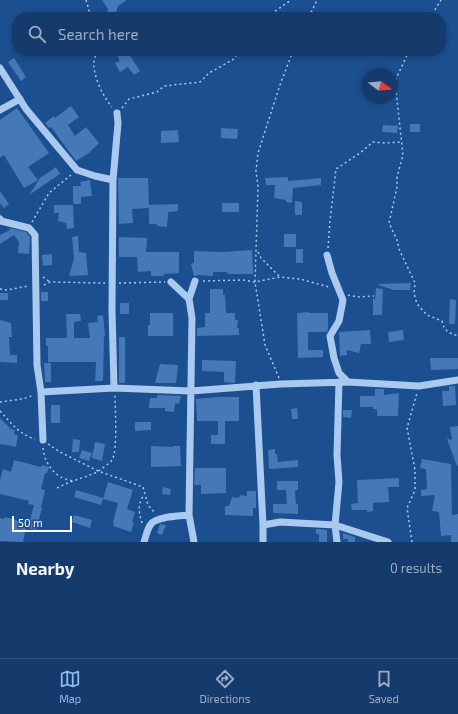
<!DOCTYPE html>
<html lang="en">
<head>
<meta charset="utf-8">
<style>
	:root { --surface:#143b6b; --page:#214673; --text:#f1f3f6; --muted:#9dadc1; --line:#33557e; --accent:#90b9f0 }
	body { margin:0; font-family:"Exo 2",sans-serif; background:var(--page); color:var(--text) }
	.compass { position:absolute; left:362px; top:68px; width:36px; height:36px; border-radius:50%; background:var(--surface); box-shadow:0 2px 6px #0003; rotate:106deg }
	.scale { position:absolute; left:12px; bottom:10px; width:60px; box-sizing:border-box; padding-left:4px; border:2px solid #fff; border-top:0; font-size:11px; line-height:14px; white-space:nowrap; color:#fff; -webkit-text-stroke:3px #1b4f8f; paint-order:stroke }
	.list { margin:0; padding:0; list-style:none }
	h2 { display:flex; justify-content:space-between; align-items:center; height:52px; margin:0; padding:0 16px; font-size:17px }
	h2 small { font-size:13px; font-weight:400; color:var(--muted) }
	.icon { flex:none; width:22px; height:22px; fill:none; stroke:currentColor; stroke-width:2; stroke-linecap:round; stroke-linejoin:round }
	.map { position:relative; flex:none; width:458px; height:542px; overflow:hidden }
	.search { position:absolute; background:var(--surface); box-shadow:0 2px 6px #0003; left:12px; right:12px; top:12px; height:44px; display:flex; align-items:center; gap:10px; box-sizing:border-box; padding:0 14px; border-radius:16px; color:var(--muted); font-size:15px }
	.sheet { height:116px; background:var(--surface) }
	nav { display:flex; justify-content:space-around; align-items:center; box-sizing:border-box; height:56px; border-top:1px solid var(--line); background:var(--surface); font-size:11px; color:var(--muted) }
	nav a { display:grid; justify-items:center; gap:2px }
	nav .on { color:var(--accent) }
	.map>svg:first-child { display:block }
	.building { fill:#4478b7 }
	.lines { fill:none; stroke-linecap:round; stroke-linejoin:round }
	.path { stroke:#a9c9ee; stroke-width:1.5; stroke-dasharray:2 3; stroke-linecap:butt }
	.minor { stroke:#a9c9ee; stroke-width:7 }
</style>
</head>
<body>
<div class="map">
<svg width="458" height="542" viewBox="0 0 458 542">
	<rect width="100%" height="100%" fill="#1b4f8f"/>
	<!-- building -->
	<path class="building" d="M 102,0 L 127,0 L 118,6 L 115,16 L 107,14 L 108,9 Z
		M 120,51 L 127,51 L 140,71 L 134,75 L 128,67 L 120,72 L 115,63 L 120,61 L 116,54 Z
		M 14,58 L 26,77 L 21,81 L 8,62 Z
		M 71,106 L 79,117 L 68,125 L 75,136 L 86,127 L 99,143 L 89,153 L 76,161 L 51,127 L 49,128 L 45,123 L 54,116 L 55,118 Z
		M 17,108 L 49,153 L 28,167 L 38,180 L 24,188 L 4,155 L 0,158 L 0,120 Z
		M 410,124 L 420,124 L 420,132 L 410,132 Z
		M 383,125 L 398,126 L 397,133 L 382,132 Z
		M 221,128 L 238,129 L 237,139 L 221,138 Z
		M 178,130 L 179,142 L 161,143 L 161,131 Z
		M 56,167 L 60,174 L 29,195 L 40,178 Z
		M 288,177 L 288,181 L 321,178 L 321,185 L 293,188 L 292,203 L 286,202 L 286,200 L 274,198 L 275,185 L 266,185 L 265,178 Z
		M 118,178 L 148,178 L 149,205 L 178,204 L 178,211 L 168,212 L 167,227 L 157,226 L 157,224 L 149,224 L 149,208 L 132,209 L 133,223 L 119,224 Z
		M 90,180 L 92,196 L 81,197 L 81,204 L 73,204 L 73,186 L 81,186 L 80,182 Z
		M 0,191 L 9,204 L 4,208 L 0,203 Z
		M 295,201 L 302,202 L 302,215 L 295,215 Z
		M 222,203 L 239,203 L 239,212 L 222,212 Z
		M 54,205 L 73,205 L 74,228 L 67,229 L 66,223 L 58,221 L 59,213 L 54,213 Z
		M 9,228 L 26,232 L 30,237 L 29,254 L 18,253 L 19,242 L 14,235 L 0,244 L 0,235 L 10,230 Z
		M 284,234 L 296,234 L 296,247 L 284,247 Z
		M 78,236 L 79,252 L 86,253 L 88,275 L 69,276 L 74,258 L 72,237 Z
		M 119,237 L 147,238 L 146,252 L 179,252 L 179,273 L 163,274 L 164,276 L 151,276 L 151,271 L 138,272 L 137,257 L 119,257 Z
		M 296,249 L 303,249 L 303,263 L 296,263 Z
		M 252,250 L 253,274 L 228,274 L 227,272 L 213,272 L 213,276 L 199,275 L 194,276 L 191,264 L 194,263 L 194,251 L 222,252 Z
		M 52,254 L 52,265 L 43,266 L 42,255 Z
		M 411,283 L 410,290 L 394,290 L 378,285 L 379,284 Z
		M 376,288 L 383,289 L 382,315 L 373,315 L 373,299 L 375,299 Z
		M 210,289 L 223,289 L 223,295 L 225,295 L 226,313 L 235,313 L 235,320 L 238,320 L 237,328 L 239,328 L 239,335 L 197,336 L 197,328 L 205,327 L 205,313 L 210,313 Z
		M 41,292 L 48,292 L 48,301 L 41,301 Z
		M 0,293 L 8,293 L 8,300 L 0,300 Z
		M 450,299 L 456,300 L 455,324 L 449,324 Z
		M 120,303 L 129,303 L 129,314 L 120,314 Z
		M 309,312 L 309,313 L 328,313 L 328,329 L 327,332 L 308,332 L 308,350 L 323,350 L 323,357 L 298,358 L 297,313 Z
		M 150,313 L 173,313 L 173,336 L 148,336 L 148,325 L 150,325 Z
		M 66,314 L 80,314 L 81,321 L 74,322 L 74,338 L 90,338 L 88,323 L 98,322 L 97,316 L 103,315 L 105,336 L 104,336 L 103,381 L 95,381 L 96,362 L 48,362 L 48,346 L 46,346 L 46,338 L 67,338 Z
		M 0,320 L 11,323 L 12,337 L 9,337 L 10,355 L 17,355 L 17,363 L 0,362 Z
		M 370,330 L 371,344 L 361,344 L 359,353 L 347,350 L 347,355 L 340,356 L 339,332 Z
		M 403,330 L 404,340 L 389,342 L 388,332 Z
		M 119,337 L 125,337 L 125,383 L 119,383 Z
		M 430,358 L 458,358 L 458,369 L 431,370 Z
		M 202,360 L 236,361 L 235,383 L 224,382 L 224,372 L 202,371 Z
		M 44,363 L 51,363 L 51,382 L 45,382 Z
		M 160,364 L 178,365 L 176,383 L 155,383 Z
		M 449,386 L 455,386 L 456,405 L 443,406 L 442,391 L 449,391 Z
		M 375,389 L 384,389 L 384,395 L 399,393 L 398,416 L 377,416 L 377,409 L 373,409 L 373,407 L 360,407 L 360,396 L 375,396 Z
		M 157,395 L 181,396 L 179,404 L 175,403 L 174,412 L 165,411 L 165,408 L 149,408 L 150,398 L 157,398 Z
		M 219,397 L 239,397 L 239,421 L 225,421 L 225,444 L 211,444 L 211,435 L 218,435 L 218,421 L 197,421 L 196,399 Z
		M 51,405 L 60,405 L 60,423 L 51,423 Z
		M 297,408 L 298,419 L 292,419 L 291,409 Z
		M 343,410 L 352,410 L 351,418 L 343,417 Z
		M 0,418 L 11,429 L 15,430 L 14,434 L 18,435 L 16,447 L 0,444 Z
		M 135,422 L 151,422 L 151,430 L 135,431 Z
		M 458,426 L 458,466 L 457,466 L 447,439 L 452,440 L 450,427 Z
		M 73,439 L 80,440 L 79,452 L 72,452 Z
		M 95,442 L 105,444 L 102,461 L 92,458 Z
		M 151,446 L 173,447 L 173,446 L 180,446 L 181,466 L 151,467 Z
		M 275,449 L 275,454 L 277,454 L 278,462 L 298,460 L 298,467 L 269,469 L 268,450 Z
		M 82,450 L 92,453 L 89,461 L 79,458 Z
		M 422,459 L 451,464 L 452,515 L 458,514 L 458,542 L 451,542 L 451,535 L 441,536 L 439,512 L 432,511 L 435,495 L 421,496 L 421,490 L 427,489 L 426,469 L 420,468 Z
		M 14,460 L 41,467 L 42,465 L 49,467 L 47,473 L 45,473 L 41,489 L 45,490 L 41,507 L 42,508 L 36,530 L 28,528 L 34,505 L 28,504 L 29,501 L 0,494 L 0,480 L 3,469 L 11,472 Z
		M 195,468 L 226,468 L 226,493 L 201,494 L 201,485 L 194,485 Z
		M 399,478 L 399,487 L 388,487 L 389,502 L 373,503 L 373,511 L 367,512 L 367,510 L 352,510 L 351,504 L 358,503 L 357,480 Z
		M 277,481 L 298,481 L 298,490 L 295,490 L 296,504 L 298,504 L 298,514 L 273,513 L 273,504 L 287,504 L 286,490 L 277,490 Z
		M 108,482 L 133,490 L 127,509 L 135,512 L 132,522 L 134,522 L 131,532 L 113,526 L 114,523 L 113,522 L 118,503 L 103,499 Z
		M 163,487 L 171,489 L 170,495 L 162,494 Z
		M 76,490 L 103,498 L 101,505 L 74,497 Z
		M 247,491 L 256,491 L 256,508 L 253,508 L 253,516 L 225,515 L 225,506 L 229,506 L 232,497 L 239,498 L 240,495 L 247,496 Z
		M 74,515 L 92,520 L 90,528 L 72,522 Z
		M 5,517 L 27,523 L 23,542 L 0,541 L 0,518 L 4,519 Z
		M 160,524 L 166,525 L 162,535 L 157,533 Z
		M 316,529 L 327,530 L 327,542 L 319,542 L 319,534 L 316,534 Z
		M 343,533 L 355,537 L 355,542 L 348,542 L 348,539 L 343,539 Z"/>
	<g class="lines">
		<!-- path -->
		<path class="path" d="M 86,0 L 91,17
			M 267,17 L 291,0
			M 309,17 L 317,0
			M 428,17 L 433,13 L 441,0
			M 97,51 C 96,54 95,57 94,60 C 92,74 103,97 112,107
			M 409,51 L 395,81 L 403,155 L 397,177 L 397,187 L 389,223 L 397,240 L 399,249 L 415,283 L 414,293 L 417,304 L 427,315 L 442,321 C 444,331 449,333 458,336
			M 122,108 L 129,99 L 157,92 L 164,86 L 200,82 L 209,73 L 234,59 L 239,51
			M 32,222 L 49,193 L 71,175
			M 328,248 L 330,221 L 336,169 L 360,153 L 373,142 L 385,143 L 401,142
			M 258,252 L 261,258 L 280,277
			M 43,277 L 50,282
			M 203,281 L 243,280 L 255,282 L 280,277 L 300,279 L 329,287
			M 119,283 L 165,282
			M 44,285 L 50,282 L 105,283
			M 0,289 L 7,290 L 28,286
			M 348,295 L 357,297 L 374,296
			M 279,378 L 265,345 L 255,282 L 258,187 L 256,171 L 258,153 L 280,85 L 293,51
			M 0,402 C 11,400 24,400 33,395
			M 0,411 C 11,423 20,435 35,439
			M 48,444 L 60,452 L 98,471 L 143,487 L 148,505 L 155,513
			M 43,448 C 44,459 50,471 61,477 C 64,479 69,480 73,481
			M 57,488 C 70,481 84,478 97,472 C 101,469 109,464 112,460 C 118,451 115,407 115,395
			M 142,523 C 139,513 137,504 144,495
			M 412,542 L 407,508 L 415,490 L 415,470 L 407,428 L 417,393"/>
		<!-- minor -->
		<path class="minor" d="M 0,68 L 26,109 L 77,170 L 95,176 L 113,180
			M 0,110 L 20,99
			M 0,219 L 1,221 L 29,228 L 35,235 L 37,365 L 41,392
			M 327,255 L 332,273 L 343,300 L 339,321 L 330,336 L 334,358 L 339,373 L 348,382
			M 171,282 L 189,299 L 192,318 L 189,515 L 194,542
			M 189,299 L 195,281
			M 256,385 L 263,525 L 263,542
			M 114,388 L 112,310 L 113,180 L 118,123 L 117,113
			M 43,440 L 41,392 L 114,388 L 191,391 L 281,384 L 348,382 L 419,386 L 458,380
			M 263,525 L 280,522 L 335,525 L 388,542
			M 144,542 C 146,536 147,529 151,524 C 157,516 180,516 189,515
			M 337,542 L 335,525 L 339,482 L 337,455 L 339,382"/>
	</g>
</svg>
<svg class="compass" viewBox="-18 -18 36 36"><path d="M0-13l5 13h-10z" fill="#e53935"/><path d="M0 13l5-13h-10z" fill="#9dadc1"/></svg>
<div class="scale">50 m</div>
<div class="search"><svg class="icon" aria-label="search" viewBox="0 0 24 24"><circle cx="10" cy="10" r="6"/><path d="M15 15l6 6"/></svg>Search here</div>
</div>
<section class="sheet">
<h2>Nearby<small>0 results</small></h2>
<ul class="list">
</ul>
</section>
<nav>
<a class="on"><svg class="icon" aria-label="map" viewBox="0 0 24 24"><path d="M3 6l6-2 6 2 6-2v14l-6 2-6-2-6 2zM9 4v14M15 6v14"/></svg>Map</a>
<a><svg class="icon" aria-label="directions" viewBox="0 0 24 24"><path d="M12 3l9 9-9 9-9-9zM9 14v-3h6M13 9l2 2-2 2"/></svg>Directions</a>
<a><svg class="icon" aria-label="saved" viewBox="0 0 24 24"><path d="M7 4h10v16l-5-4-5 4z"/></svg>Saved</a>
</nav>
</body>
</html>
